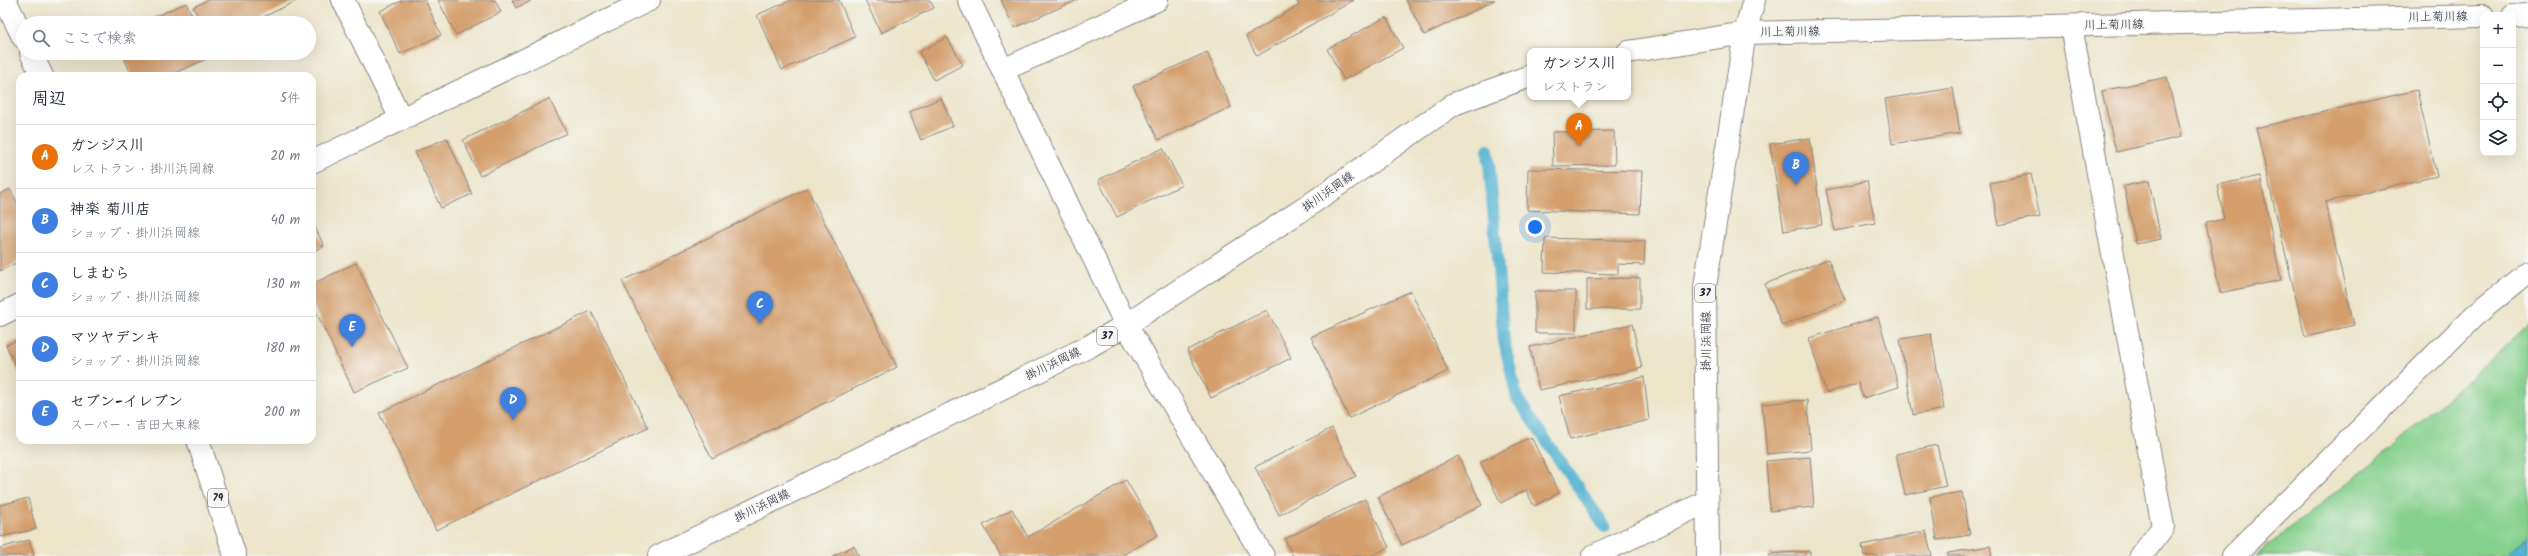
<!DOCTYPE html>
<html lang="ja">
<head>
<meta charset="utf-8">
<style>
	:root { --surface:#fff; --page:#f2f2f3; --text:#1f2937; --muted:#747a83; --line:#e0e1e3; --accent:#1f6fb2 }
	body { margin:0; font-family:Kalam,"Klee One",sans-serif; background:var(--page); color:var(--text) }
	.controls { position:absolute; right:12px; top:12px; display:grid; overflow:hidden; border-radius:8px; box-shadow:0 4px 16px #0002 }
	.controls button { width:36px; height:36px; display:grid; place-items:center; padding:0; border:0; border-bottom:1px solid var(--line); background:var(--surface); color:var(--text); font:20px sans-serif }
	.you { position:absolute; left:1535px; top:227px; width:14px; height:14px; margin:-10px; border:3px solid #fff; border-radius:50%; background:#1a73e8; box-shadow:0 0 0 6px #1a73e833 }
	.badge { display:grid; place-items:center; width:26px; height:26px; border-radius:50%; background:var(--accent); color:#fff; font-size:13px; font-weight:700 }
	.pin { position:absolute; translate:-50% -33px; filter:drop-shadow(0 1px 2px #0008) }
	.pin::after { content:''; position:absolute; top:21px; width:14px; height:12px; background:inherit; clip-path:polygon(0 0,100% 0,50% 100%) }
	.popup { position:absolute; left:1527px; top:48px; width:104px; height:52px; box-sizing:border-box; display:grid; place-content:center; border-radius:8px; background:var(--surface); filter:drop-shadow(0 1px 3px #0005); font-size:13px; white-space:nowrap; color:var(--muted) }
	.popup b { font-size:15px; color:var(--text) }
	.popup::after { content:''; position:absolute; left:50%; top:100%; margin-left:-8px; border:8px solid transparent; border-top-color:var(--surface) }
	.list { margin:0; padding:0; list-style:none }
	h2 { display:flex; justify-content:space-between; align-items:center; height:52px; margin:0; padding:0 16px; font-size:17px }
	h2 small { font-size:13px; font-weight:400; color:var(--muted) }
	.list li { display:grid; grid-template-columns:26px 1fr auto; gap:12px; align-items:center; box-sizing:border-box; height:64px; padding:0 16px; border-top:1px solid var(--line) }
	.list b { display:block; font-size:15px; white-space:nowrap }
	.list p { margin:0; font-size:13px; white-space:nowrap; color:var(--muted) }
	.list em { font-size:13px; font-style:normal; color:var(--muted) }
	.icon { flex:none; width:22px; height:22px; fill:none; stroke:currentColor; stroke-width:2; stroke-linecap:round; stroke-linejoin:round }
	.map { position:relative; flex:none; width:2528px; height:556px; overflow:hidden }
	.search { position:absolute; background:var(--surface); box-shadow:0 4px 16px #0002; left:16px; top:16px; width:300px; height:44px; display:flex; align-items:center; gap:10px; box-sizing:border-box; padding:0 14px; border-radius:22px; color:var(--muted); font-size:15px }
	.panel { position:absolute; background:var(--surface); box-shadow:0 4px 16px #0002; left:16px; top:72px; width:300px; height:372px; border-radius:12px }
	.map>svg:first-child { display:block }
	.green { fill:#85d08c; stroke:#547964 }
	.water { fill:#54b3d2; stroke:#3b6a86 }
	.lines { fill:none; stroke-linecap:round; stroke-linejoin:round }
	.stream { stroke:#54b3d2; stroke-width:12 }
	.building { fill:#d49f6d }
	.street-casing { stroke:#878482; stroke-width:24 }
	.secondary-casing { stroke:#878482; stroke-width:24 }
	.primary-casing { stroke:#878482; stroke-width:24 }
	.street { stroke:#fff; stroke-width:22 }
	.secondary { stroke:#fff; stroke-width:22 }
	.primary { stroke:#fff; stroke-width:22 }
	.labels { text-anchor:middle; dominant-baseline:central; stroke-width:3.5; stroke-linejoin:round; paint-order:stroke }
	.shield { fill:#f6f6f2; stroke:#626272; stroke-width:1 }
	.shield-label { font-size:11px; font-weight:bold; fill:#22223b }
	.street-label { font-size:12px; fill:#22223b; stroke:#f6f6f2 }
</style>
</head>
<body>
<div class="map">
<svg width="2528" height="556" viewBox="0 0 2528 556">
	<rect width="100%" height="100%" fill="#f6f6f2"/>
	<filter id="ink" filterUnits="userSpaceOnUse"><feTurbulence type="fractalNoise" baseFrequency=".025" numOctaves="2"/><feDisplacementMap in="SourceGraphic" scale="8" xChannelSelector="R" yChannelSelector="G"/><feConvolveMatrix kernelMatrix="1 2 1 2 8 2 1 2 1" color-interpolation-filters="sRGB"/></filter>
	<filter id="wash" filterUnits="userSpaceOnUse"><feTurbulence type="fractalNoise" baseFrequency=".012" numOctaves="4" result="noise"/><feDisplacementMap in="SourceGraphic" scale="16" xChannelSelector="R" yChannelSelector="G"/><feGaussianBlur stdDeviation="0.9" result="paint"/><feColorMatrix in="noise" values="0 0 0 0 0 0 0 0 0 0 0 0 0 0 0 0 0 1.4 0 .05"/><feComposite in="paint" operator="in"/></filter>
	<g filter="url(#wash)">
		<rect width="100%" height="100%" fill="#ece5ca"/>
		<!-- green -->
		<path class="green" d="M 2528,325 L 2528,556 L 2255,556 L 2396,444 Z"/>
		<!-- water -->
		<path class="water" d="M 2528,535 L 2528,556 L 2505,556 Z"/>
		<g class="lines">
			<!-- stream -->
			<path class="stream" d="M 1488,150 L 1504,341 L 1517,398 L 1605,527"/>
		</g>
		<g id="blocks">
			<!-- building -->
			<path class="building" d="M 208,0 L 298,0 L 251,23 L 201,23 L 193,7 Z
				M 403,0 L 425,0 L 441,35 L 400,54 L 380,11 Z
				M 438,0 L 495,0 L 501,12 L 456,35 Z
				M 512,0 L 532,0 L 516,8 Z
				M 791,0 L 839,0 L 855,37 L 782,70 L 757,15 Z
				M 865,0 L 930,0 L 934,8 L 881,33 Z
				M 1001,0 L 1077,0 L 1014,28 Z
				M 1296,0 L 1354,0 L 1257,56 L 1246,36 L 1299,5 Z
				M 1406,0 L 1495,0 L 1424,35 Z
				M 186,3 L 196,23 L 141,23 Z
				M 1386,17 L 1403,48 L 1344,80 L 1327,49 Z
				M 947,37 L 963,65 L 934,80 L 919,52 Z
				M 1207,52 L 1231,107 L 1158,140 L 1133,86 Z
				M 122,53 L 209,53 L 211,57 L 168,76 L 132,76 Z
				M 2167,77 L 2181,137 L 2116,152 L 2102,91 Z
				M 1953,88 L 1960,133 L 1892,144 L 1885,99 Z
				M 2417,90 L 2437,176 L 2325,202 L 2354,325 L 2305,337 L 2256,128 Z
				M 941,98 L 953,126 L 921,140 L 909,112 Z
				M 549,99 L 567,133 L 480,176 L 463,140 Z
				M 1614,131 L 1615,165 L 1553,166 L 1552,132 Z
				M 447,138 L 472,194 L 441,208 L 415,152 Z
				M 1810,138 L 1822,225 L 1784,231 L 1770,144 Z
				M 1163,148 L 1182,185 L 1117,217 L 1098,180 Z
				M 1528,169 L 1642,171 L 1640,214 L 1527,210 Z
				M 2031,174 L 2040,216 L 1999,225 L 1990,183 Z
				M 2260,176 L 2281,280 L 2220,293 L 2206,223 L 2224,219 L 2217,185 Z
				M 1867,181 L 1875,223 L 1835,231 L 1826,190 Z
				M 2149,181 L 2161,239 L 2136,244 L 2124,186 Z
				M 807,188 L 897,367 L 712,459 L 622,281 Z
				M 10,189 L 20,208 L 20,261 L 0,271 L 0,194 Z
				M 312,221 L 324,246 L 312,252 Z
				M 1545,238 L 1645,241 L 1644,265 L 1618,264 L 1618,274 L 1544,272 Z
				M 1828,259 L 1845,300 L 1782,326 L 1765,284 Z
				M 356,263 L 408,368 L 354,392 L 312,303 L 312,284 Z
				M 1640,278 L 1640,309 L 1587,309 L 1587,279 Z
				M 1411,291 L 1448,371 L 1349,418 L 1311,337 Z
				M 1535,291 L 1576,291 L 1576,333 L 1535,333 Z
				M 1267,310 L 1291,358 L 1211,398 L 1187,350 Z
				M 591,311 L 648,428 L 436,530 L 379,413 Z
				M 1878,317 L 1899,387 L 1863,398 L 1858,383 L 1826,393 L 1809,338 Z
				M 1632,324 L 1642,368 L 1539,390 L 1530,347 Z
				M 1931,334 L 1944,409 L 1913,415 L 1900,339 Z
				M 20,339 L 20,375 L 6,345 Z
				M 1644,377 L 1649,420 L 1570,439 L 1559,396 Z
				M 1807,400 L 1811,450 L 1767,454 L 1762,404 Z
				M 1332,428 L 1356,476 L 1279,515 L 1255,467 Z
				M 1531,437 L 1559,493 L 1534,506 L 1526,490 L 1501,503 L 1480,462 Z
				M 1937,445 L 1946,486 L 1905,495 L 1896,454 Z
				M 1458,456 L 1482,505 L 1402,545 L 1378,497 Z
				M 1810,457 L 1814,507 L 1770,511 L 1766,461 Z
				M 1126,480 L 1158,535 L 1121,556 L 1001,556 L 983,525 L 1012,509 L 1028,537 Z
				M 1962,492 L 1970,535 L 1937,540 L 1930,497 Z
				M 28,498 L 36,529 L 0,537 L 0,505 Z
				M 1365,499 L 1389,547 L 1371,556 L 1293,556 L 1285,539 Z
				M 1926,531 L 1932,556 L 1864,556 L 1862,545 Z
				M 29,540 L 34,556 L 0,556 L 0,548 Z
				M 854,546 L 859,556 L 832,556 Z
				M 1990,546 L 1992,556 L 1948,556 L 1948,553 Z
				M 1810,551 L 1810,556 L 1769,556 L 1769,554 Z"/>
		</g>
	</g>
	<g filter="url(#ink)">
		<use href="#blocks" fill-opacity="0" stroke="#878482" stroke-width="1"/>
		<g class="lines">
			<defs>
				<path id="street" d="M 343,0 L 401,119
					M 969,0 L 1126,325 L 1263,556
					M 2071,26 L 2163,527 L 2141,556
					M 1003,70 L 1157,0
					M 312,162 L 649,0
					M 0,315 L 20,305
					M 1593,556 L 1706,502
					M 2233,556 L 2474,316 L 2528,272"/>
				<path id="secondary" d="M 2513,16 L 2528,15
					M 1745,33 L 2483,16"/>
				<path id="primary" d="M 5,0 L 23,37
					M 1628,52 L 1745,33
					M 31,53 L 42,76
					M 198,440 L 235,556
					M 659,556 L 1088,347 L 1126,325 L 1305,208 L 1454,104 L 1530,76
					M 1708,556 L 1705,287 L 1745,33 L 1754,0"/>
			</defs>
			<!-- street casing -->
			<use href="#street" class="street-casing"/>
			<!-- secondary casing -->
			<use href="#secondary" class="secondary-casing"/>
			<!-- primary casing -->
			<use href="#primary" class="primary-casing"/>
			<!-- street -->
			<use href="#street" class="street"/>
			<!-- secondary -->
			<use href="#secondary" class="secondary"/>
			<!-- primary -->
			<use href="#primary" class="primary"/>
		</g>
	</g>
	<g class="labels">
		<!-- shield labels -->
		<g class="shield">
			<rect x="1695" y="284" width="20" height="18" rx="3"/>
			<rect x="1097" y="327" width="20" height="18" rx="3"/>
			<rect x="208" y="489" width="20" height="18" rx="3"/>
		</g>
		<g class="shield-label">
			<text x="1705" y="293">37</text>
			<text x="1107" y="336">37</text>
			<text x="218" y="498">79</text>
		</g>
		<!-- street labels -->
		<g class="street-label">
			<text transform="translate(2438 17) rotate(-1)">川上菊川線</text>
			<text transform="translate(2114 25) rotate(-1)">川上菊川線</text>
			<text transform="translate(1790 32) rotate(-1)">川上菊川線</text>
			<text transform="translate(1328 192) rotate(-35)">掛川浜岡線</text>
			<text transform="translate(1706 341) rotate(-90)">掛川浜岡線</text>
			<text transform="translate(1053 364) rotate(-26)">掛川浜岡線</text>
			<text transform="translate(762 506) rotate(-26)">掛川浜岡線</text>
		</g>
	</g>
</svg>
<div class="controls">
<button>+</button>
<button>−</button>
<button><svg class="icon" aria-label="locate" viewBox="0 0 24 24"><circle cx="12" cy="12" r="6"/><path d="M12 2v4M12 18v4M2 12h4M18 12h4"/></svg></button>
<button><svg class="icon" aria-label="layers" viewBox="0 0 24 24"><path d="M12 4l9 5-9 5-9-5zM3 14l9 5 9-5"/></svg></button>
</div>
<div class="you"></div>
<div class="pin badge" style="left:1579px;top:146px;background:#e8710a">A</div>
<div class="popup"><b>ガンジス川</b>レストラン</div>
<div class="pin badge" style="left:1796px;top:185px;background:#3f7fe0">B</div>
<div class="pin badge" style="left:760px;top:324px;background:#3f7fe0">C</div>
<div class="pin badge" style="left:513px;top:420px;background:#3f7fe0">D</div>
<div class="pin badge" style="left:352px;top:347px;background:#3f7fe0">E</div>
<div class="search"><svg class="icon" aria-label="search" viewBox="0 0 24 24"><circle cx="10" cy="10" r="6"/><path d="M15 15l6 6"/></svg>ここで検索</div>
<section class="panel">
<h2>周辺<small>5件</small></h2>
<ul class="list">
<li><span class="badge" style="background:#e8710a">A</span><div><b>ガンジス川</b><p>レストラン · 掛川浜岡線</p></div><em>20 m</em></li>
<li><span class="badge" style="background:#3f7fe0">B</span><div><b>神楽 菊川店</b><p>ショップ · 掛川浜岡線</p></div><em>40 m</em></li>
<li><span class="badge" style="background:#3f7fe0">C</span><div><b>しまむら</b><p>ショップ · 掛川浜岡線</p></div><em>130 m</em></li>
<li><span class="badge" style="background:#3f7fe0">D</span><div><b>マツヤデンキ</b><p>ショップ · 掛川浜岡線</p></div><em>180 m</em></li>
<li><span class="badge" style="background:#3f7fe0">E</span><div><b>セブン-イレブン</b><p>スーパー · 吉田大東線</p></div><em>200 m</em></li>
</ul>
</section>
</div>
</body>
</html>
